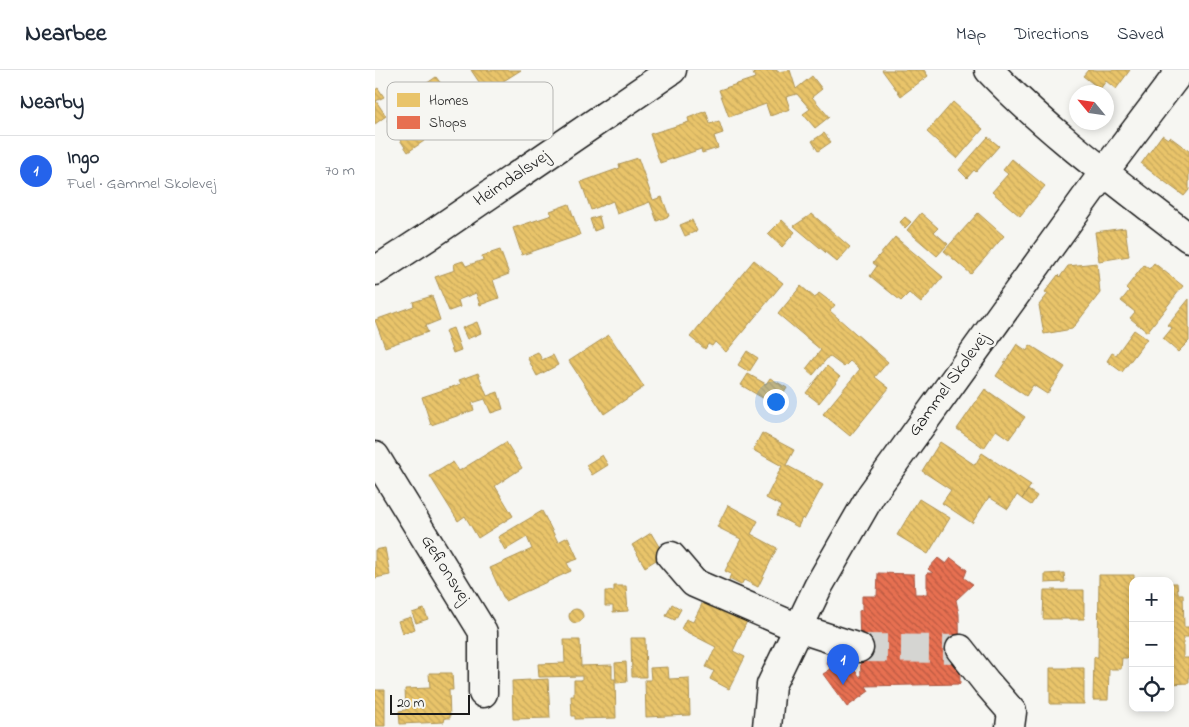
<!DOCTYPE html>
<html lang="en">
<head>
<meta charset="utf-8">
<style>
	:root { --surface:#fff; --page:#f2f2f3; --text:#1f2937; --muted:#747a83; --line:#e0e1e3; --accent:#2563eb }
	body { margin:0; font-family:"Indie Flower",sans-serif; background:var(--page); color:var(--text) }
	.controls { position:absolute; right:15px; bottom:15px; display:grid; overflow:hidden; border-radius:10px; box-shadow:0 2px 8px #0003 }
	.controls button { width:45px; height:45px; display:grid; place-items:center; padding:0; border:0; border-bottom:1px solid var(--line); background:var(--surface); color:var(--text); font:25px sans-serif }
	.compass { position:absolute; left:694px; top:15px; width:45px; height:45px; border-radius:50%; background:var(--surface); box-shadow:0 2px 8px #0003; rotate:299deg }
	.scale { position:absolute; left:15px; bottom:12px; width:80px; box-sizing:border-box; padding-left:5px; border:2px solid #1c1c1c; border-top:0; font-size:14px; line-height:18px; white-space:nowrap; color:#1c1c1c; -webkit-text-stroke:4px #f6f6f2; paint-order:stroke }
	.you { position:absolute; left:400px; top:331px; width:18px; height:18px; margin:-12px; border:4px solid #fff; border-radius:50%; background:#1a73e8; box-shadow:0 0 0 8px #1a73e833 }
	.badge { display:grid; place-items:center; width:32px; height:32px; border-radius:50%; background:var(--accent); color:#fff; font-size:16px; font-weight:700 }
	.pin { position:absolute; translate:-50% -41px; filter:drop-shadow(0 1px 2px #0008) }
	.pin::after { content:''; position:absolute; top:26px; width:18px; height:15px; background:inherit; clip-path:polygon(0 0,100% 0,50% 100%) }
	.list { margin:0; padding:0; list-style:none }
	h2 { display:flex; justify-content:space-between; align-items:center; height:65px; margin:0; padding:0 20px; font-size:21px }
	h2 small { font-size:16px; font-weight:400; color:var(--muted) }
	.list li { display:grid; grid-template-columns:32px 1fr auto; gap:15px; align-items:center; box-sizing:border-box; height:70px; padding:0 20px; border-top:1px solid var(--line) }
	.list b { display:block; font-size:19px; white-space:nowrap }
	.list p { margin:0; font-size:16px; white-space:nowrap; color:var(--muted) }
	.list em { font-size:16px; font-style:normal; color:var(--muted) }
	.icon { flex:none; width:28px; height:28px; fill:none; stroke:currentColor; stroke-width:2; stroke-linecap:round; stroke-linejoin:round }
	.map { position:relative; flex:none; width:814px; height:657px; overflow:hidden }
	header { display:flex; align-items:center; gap:30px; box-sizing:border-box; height:70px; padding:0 25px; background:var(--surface); border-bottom:1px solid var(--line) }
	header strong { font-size:24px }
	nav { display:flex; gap:28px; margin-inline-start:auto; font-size:18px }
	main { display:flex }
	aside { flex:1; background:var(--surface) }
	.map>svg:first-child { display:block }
	.homes { fill:url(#homes-back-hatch); stroke:#ac9253 }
	.shops { fill:url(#shops-back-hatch); stroke:#aa5641 }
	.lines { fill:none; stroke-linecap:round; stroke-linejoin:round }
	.minor-tunnel { stroke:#d5d5d2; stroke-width:28; stroke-dasharray:28 14; stroke-linecap:butt }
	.minor-casing { stroke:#1c1c1c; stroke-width:31 }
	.minor { stroke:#f6f6f2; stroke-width:28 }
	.labels { text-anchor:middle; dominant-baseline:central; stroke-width:5; stroke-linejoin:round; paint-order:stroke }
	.street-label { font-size:18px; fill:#1c1c1c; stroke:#f6f6f2 }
	.key { fill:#f6f6f2; stroke:#b5b5b2; stroke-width:1 }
	.key-label { font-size:14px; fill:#1c1c1c }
</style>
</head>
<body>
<header>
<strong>Nearbee</strong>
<nav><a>Map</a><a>Directions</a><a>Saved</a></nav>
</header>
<main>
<aside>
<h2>Nearby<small></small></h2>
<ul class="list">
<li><span class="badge">1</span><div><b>Ingo</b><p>Fuel · Gammel Skolevej</p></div><em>70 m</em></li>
</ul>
</aside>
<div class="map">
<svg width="814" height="657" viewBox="0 0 814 657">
	<defs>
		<pattern id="homes-back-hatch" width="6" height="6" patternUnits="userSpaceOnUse" patternTransform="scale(1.25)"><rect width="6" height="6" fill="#e9c46a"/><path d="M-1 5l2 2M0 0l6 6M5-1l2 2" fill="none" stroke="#c7a85b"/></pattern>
		<pattern id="shops-back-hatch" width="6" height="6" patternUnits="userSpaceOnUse" patternTransform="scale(1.25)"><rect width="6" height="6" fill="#e76f51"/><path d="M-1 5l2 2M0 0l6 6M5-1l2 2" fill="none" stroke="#ba5a42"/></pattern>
	</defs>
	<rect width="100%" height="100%" fill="#f6f6f2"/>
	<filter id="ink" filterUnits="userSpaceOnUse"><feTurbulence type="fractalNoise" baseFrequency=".02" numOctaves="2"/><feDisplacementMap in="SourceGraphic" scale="10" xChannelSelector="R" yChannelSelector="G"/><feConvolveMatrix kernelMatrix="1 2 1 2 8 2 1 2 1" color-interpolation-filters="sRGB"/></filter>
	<g filter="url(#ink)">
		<!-- homes -->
		<path class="homes" d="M 96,0 L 146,0 L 127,12 L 134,22 L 118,33 Z
			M 388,0 L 402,0 L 402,2 L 415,0 L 421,19 L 437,6 L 447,19 L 437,27 L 454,47 L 440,58 L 428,44 L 435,39 L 422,24 L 411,27 L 415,39 L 395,46 L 391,34 L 354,47 L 344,20 L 380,8 L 378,3 Z
			M 507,0 L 549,0 L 553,6 L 526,26 Z
			M 713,0 L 755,0 L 741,19 L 731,11 L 725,19 L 708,6 Z
			M 61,7 L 70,19 L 67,22 L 81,43 L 46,67 L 49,71 L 33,82 L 12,50 L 29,39 L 31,42 L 46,32 L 43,27 L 52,22 L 48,16 Z
			M 3,18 L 9,27 L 1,31 L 11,46 L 0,54 L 0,20 Z
			M 578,32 L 608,59 L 582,89 L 552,62 Z
			M 331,41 L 335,54 L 344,51 L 348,63 L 339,66 L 343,78 L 327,83 L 326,79 L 285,93 L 275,64 L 314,52 L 313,48 Z
			M 449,63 L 456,72 L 443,81 L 437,71 Z
			M 787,65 L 793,69 L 795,67 L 814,81 L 814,120 L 809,126 L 766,94 Z
			M 613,67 L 624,76 L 601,102 L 599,100 L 592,108 L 584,100 Z
			M 263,88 L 278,130 L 287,127 L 294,146 L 282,151 L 275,132 L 242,144 L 238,131 L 216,140 L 206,112 L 245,98 L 244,94 Z
			M 637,89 L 670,116 L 645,146 L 617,122 L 633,104 L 628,100 Z
			M 194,134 L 205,165 L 147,185 L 138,158 L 177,145 L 175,141 Z
			M 546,143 L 563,158 L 559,162 L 573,174 L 562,186 L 532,160 Z
			M 603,143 L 629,166 L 596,204 L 569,181 Z
			M 437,144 L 475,177 L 462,192 L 419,156 Z
			M 224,146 L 227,158 L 219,161 L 215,149 Z
			M 530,147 L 536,152 L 530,158 L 525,152 Z
			M 317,150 L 322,161 L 310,166 L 305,155 Z
			M 407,150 L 420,162 L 407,177 L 393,164 Z
			M 750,158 L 754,186 L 724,191 L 720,162 Z
			M 520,167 L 568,207 L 546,233 L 534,223 L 526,231 L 495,206 L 502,196 L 498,193 Z
			M 125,180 L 134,204 L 118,210 L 124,228 L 105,235 L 101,223 L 83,230 L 85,237 L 74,241 L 60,207 L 80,200 L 79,194 L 88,191 L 91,196 L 108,190 L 107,186 Z
			M 379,190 L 408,213 L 351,282 L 340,272 L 337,276 L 333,274 L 330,279 L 315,267 Z
			M 722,193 L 725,223 L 697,259 L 669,264 L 664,235 L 673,224 L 670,222 L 683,205 L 685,207 L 693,196 Z
			M 779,193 L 808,216 L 772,262 L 755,248 L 760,242 L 746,231 L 754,221 L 751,218 L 769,195 L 774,199 Z
			M 426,216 L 440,228 L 444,223 L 460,235 L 455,241 L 513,292 L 500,307 L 514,318 L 475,366 L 448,344 L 485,299 L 475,291 L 469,297 L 454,286 L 438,305 L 431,299 L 446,280 L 403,244 Z
			M 57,226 L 65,250 L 50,256 L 53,262 L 10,277 L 0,250 L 39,236 L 38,232 Z
			M 814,229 L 814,271 L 803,282 L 788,269 L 797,258 L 793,255 Z
			M 102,252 L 106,263 L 92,269 L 87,258 Z
			M 78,258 L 86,280 L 78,283 L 70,261 Z
			M 759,260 L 772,269 L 747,302 L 732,291 L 737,283 L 741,285 Z
			M 234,265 L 269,317 L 229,344 L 194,291 Z
			M 642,274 L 652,281 L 655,275 L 690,297 L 672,324 L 658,315 L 651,326 L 621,306 Z
			M 372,281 L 383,288 L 374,302 L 363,295 Z
			M 163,282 L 167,290 L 178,285 L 183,295 L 162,306 L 152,287 Z
			M 452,296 L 465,307 L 444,333 L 431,323 Z
			M 103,303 L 112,326 L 123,322 L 128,339 L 116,343 L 110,329 L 97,333 L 99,340 L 56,355 L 47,327 L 86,314 L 84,310 Z
			M 373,304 L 391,314 L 395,308 L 412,318 L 401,336 L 366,315 Z
			M 610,319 L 650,347 L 634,369 L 621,360 L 609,378 L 582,359 Z
			M 387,363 L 419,380 L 411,395 L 448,415 L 429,450 L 427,448 L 423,457 L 402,446 L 406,436 L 391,428 L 407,396 L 378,380 Z
			M 131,372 L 147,398 L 120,416 L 138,446 L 103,468 L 90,446 L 83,451 L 55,406 L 78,392 L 84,401 Z
			M 565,372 L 600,395 L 607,383 L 656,415 L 647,429 L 642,425 L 633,439 L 614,427 L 597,453 L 567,433 L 576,420 L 547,401 Z
			M 227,385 L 233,395 L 217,405 L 211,395 Z
			M 653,420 L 662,426 L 656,435 L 647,429 Z
			M 544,429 L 575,448 L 553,484 L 522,465 Z
			M 353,435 L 383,451 L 376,464 L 402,478 L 383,517 L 369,510 L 366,515 L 354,509 L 356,504 L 350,501 L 366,469 L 342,457 Z
			M 167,441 L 183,472 L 193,467 L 203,489 L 192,493 L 196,501 L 130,531 L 115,498 L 157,479 L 152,467 L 130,480 L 123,467 Z
			M 276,463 L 289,485 L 270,497 L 257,475 Z
			M 10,478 L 15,505 L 0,508 L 0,480 Z
			M 689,503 L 690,512 L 670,513 L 670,504 Z
			M 724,505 L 759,505 L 758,588 L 747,588 L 746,599 L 734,599 L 733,630 L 718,630 L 719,587 L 723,587 Z
			M 795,513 L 802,513 L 803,524 L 808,524 L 809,557 L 814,557 L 814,567 L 808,567 L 808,588 L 814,588 L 814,613 L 795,614 Z
			M 239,516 L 251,516 L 253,541 L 238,542 L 238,536 L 230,536 L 230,521 L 239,521 Z
			M 669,520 L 709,520 L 709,549 L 668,549 Z
			M 330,528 L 373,549 L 358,581 L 370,587 L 354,619 L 335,609 L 339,601 L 331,597 L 341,577 L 306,559 L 311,549 L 318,552 Z
			M 297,534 L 306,539 L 300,550 L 291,546 Z
			M 49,539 L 53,549 L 41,553 L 37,543 Z
			M194 546a7 7 0 1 1 14 0a7 7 0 1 1-14 0Z
			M 36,547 L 40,559 L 27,563 L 23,551 Z
			M 256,568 L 270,568 L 271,607 L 257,607 Z
			M 189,570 L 205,570 L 206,596 L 237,595 L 237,609 L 240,609 L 241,648 L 200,649 L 200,646 L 197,646 L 196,626 L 199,626 L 199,610 L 207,610 L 207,606 L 164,607 L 163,594 L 190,593 Z
			M 251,592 L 252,612 L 241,613 L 240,593 Z
			M 293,597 L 294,609 L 314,608 L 315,645 L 271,647 L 270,610 L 276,610 L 275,598 Z
			M 675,598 L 709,598 L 709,634 L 675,634 Z
			M 54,603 L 77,603 L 78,620 L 74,620 L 75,648 L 70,648 L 69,652 L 25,654 L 24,641 L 31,640 L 30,619 L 55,618 Z
			M 173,609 L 175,648 L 138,649 L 137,611 Z
			M 0,620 L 10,620 L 10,656 L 0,656 Z"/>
		<!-- shops -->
		<path class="shops" d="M 563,488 L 571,494 L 576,488 L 592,500 L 589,508 L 598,514 L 581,530 L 584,544 L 585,614 L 491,616 L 494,621 L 472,637 L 448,604 L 456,599 L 451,592 L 464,582 L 486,608 L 484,541 L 487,540 L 487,526 L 502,526 L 503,503 L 539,504 L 540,524 L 552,524 L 552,503 L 558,503 L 553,499 Z"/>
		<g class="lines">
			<!-- minor-tunnel -->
			<path class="minor-tunnel" d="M 484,578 L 585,579"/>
			<defs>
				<path id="minor" d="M 614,0 C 674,63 746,115 814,168
					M 0,201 L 54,166 L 297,0
					M 0,386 L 108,562 L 108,623
					M 296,486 L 319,513 L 423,558 L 484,578
					M 585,579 L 611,612 L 637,642 L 635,657
					M 392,657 L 396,615 L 443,517 L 496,425 L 729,102 L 806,0"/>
			</defs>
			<!-- minor casing -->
			<use href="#minor" class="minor-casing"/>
			<!-- minor -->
			<use href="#minor" class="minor"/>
		</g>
	</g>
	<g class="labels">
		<!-- street labels -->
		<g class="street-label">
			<text transform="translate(137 109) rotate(-34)">Heimdalsvej</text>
			<text transform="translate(574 315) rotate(-54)">Gammel Skolevej</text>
			<text transform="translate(70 500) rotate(58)">Gefionsvej</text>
		</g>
	</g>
	<!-- legend -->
	<rect x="12" y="12" width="166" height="58" rx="8" class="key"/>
	<rect x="22" y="23" width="23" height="14" fill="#e9c46a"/>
	<rect x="22" y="46" width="23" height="13" fill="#e76f51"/>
	<g class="key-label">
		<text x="54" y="35">Homes</text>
		<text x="54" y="57">Shops</text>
	</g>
</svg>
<div class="controls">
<button>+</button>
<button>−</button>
<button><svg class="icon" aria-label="locate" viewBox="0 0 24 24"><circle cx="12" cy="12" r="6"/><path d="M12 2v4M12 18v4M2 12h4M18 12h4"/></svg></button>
</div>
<svg class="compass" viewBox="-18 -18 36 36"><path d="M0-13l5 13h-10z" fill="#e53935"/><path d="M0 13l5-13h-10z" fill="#747a83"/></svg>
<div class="scale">20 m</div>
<div class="you"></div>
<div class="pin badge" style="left:468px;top:615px">1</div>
</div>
</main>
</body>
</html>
